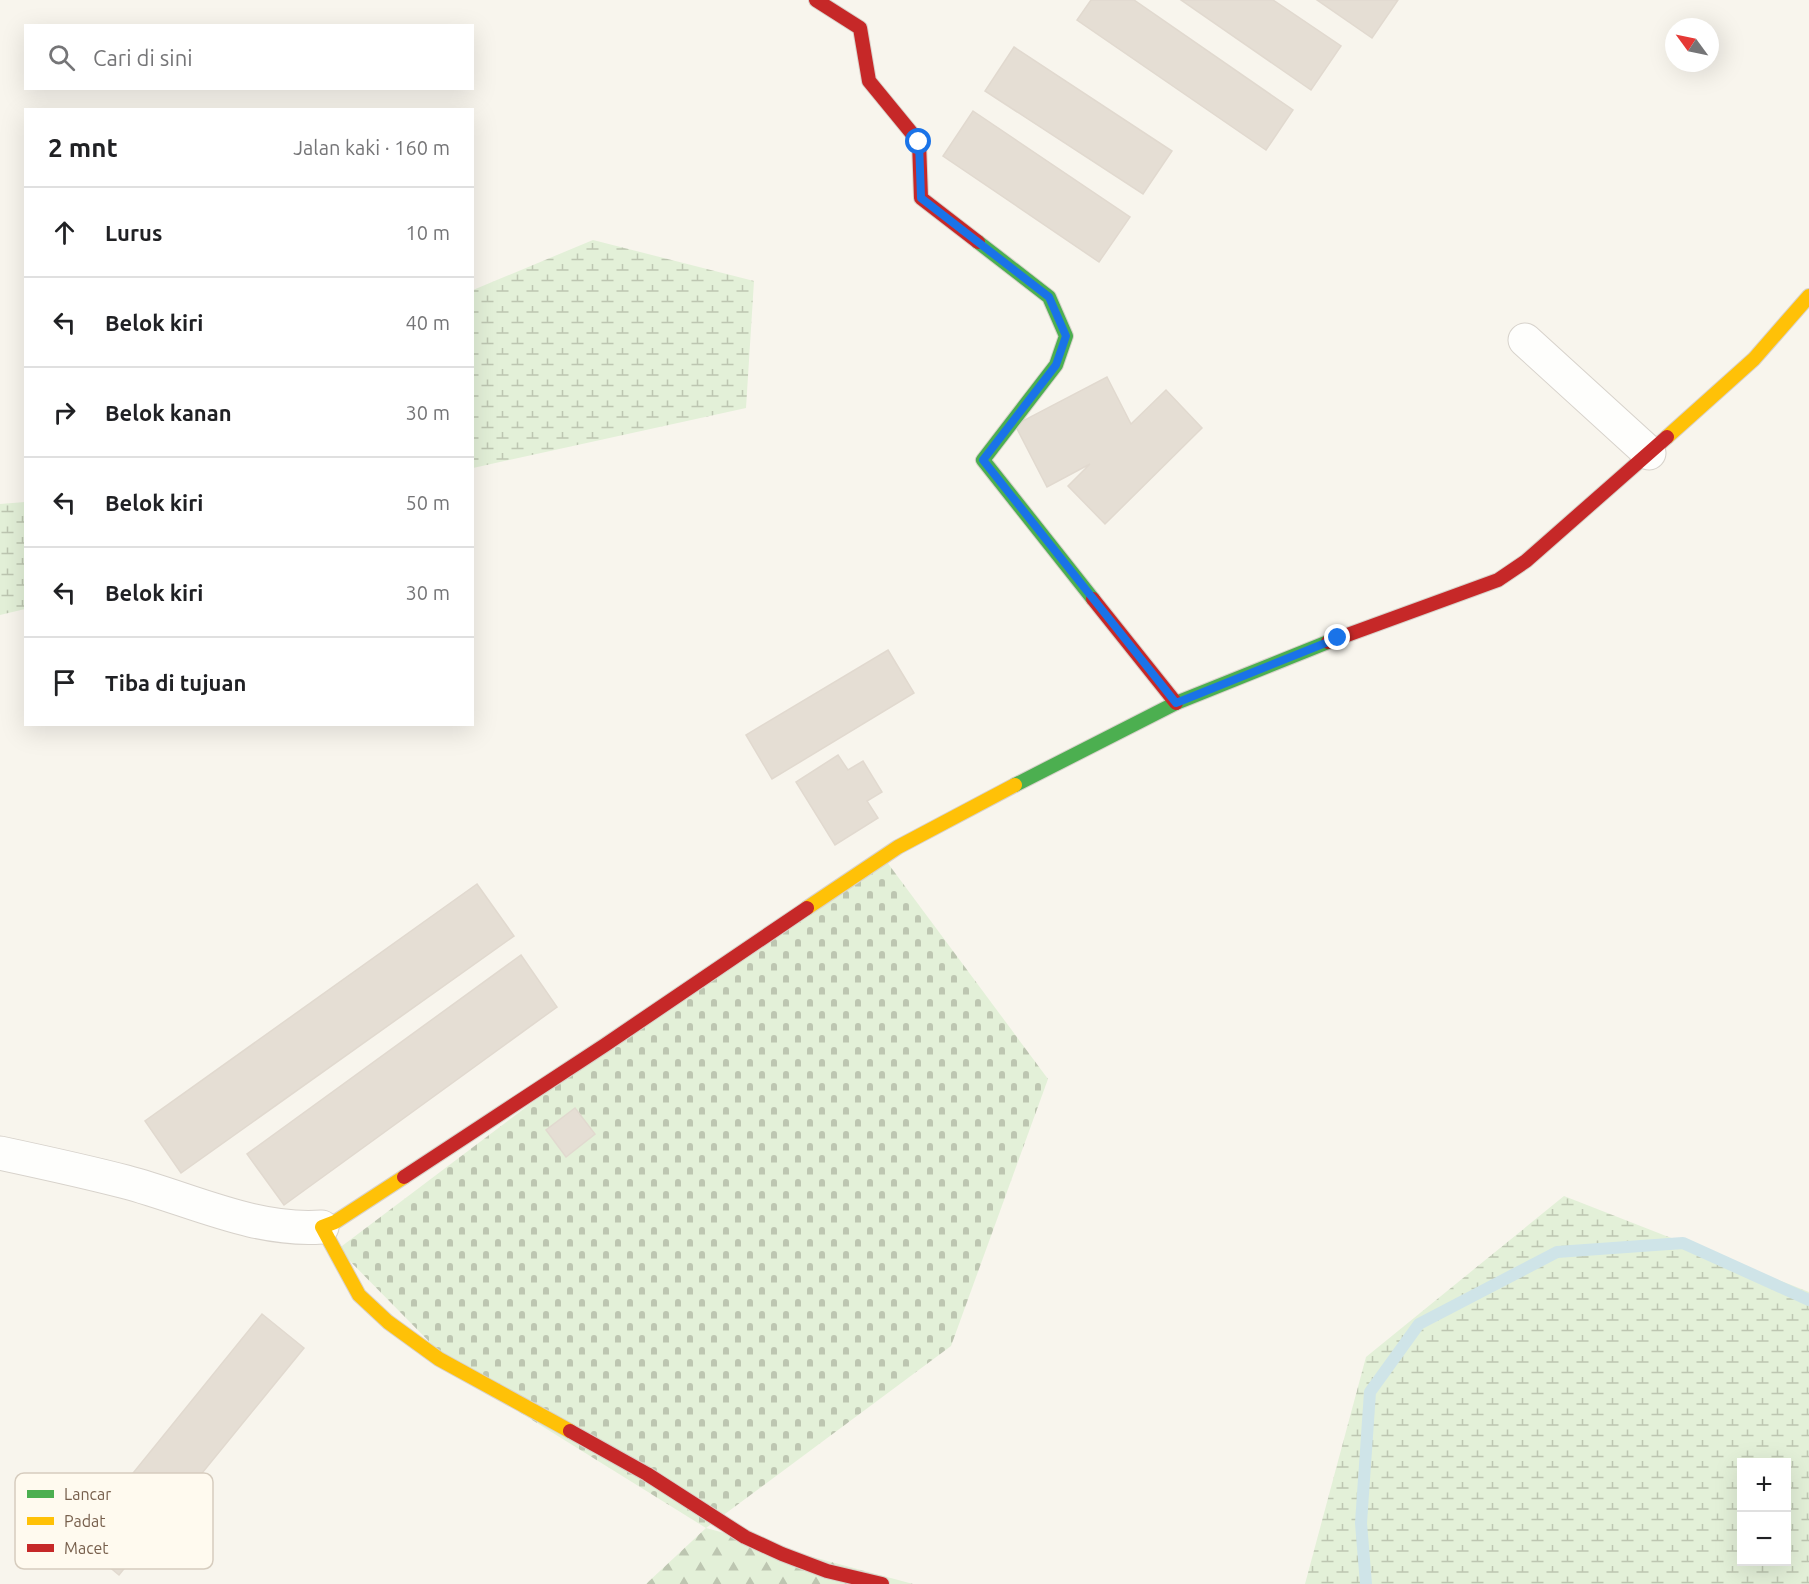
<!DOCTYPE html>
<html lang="id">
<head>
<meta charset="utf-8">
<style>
	:root { --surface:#fff; --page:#f6f6f6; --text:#202124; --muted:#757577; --line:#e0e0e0 }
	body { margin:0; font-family:Ubuntu,sans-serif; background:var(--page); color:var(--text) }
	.controls { position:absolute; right:18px; bottom:18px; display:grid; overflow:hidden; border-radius:0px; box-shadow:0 6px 24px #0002 }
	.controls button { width:54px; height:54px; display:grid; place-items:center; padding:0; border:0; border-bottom:2px solid var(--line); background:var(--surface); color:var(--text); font:30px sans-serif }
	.compass { position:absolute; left:1665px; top:18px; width:54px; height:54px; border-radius:50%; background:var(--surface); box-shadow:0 6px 24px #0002; rotate:303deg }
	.stop { position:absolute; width:18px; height:18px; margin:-14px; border:4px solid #1a73e8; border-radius:50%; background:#fff }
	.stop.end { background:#1a73e8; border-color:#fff; box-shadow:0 2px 6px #0008 }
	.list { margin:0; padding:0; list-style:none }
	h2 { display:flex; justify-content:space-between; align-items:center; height:78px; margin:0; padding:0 24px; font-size:26px }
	h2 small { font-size:20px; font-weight:400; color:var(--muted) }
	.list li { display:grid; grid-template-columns:39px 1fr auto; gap:18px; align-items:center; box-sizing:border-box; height:90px; padding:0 24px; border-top:2px solid var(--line) }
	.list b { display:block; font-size:22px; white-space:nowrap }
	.list em { font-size:20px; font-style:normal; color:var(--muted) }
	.icon { flex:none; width:33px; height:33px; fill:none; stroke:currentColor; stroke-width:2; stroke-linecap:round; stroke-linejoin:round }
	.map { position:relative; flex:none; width:1809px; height:1584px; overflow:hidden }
	.search { position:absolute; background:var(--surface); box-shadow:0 6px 24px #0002; left:24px; top:24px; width:450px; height:66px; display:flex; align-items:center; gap:15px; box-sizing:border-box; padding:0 21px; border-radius:0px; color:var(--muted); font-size:22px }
	.panel { position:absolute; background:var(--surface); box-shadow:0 6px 24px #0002; left:24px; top:108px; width:450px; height:618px; border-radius:0px }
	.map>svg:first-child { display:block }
	.forest { fill:url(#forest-firs) }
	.wetland { fill:url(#wetland-marsh); fill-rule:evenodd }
	.cemetery { fill:url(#cemetery-stones) }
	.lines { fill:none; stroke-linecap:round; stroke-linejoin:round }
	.stream { stroke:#cfe4e8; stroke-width:12 }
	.building { fill:#e5ded4; stroke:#e1d9cf; stroke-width:1.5 }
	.street-casing { stroke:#d7d2cb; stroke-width:35 }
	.fast-casing { stroke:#d8d2cb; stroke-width:16 }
	.slow-casing { stroke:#d8d2cb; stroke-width:16 }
	.jam-casing { stroke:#d8d2cb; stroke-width:16 }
	.street { stroke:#fefefc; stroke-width:33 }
	.fast { stroke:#4caf50; stroke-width:14 }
	.slow { stroke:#ffc107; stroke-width:14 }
	.jam { stroke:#c62828; stroke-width:14 }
	.route { stroke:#1a73e8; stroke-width:8 }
	.key { fill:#fffaef; stroke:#d6ccbe; stroke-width:1.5 }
	.key-label { font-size:16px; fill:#775f4c }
</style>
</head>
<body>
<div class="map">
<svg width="1809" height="1584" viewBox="0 0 1809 1584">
	<defs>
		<pattern id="forest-firs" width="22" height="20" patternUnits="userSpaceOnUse" patternTransform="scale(1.5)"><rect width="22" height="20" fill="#e3f0d8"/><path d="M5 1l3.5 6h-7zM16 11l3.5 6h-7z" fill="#bdc6b1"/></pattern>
		<pattern id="wetland-marsh" width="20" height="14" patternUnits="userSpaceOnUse" patternTransform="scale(1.5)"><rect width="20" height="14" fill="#e3f0d8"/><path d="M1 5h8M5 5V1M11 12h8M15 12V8" fill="none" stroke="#bdc6b1"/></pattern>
		<pattern id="cemetery-stones" width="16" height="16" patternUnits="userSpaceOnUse" patternTransform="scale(1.5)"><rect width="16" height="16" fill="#e3f0d8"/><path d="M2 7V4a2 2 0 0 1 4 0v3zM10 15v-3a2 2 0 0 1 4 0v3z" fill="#bdc6b1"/></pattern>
	</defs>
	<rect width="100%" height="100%" fill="#f8f5ed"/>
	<!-- forest -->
	<path class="forest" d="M 706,1528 L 913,1584 L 646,1584 Z"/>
	<!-- wetland -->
	<path class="wetland" d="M 593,240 L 754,281 L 746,408 L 473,468 L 473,290 Z
		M 25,502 L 25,609 L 0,615 L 0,504 Z
		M 1564,1196 L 1809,1292 L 1809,1584 L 1305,1584 L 1366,1357 ZM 1742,1462 L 1786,1462 L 1786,1562 L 1742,1562 Z"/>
	<!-- cemetery -->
	<path class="cemetery" d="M 881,854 L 1048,1079 L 951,1346 L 706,1528 L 466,1379 L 338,1249 L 639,1022 Z"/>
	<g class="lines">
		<!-- stream -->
		<path class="stream" d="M 1366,1584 L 1361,1523 L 1370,1392 L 1419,1324 L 1557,1252 L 1683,1243 L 1809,1300"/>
	</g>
	<!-- building -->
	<path class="building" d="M 1091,0 L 1134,0 L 1293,110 L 1266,150 L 1077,20 Z
		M 1181,0 L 1273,0 L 1341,46 L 1311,90 Z
		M 1317,0 L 1398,0 L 1372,38 Z
		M 1014,47 L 1172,151 L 1143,194 L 985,91 Z
		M 973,111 L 1130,217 L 1099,262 L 943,156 Z
		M 1107,377 L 1131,424 L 1166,390 L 1202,428 L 1105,524 L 1068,486 L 1090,464 L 1047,487 L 1015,425 Z
		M 888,650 L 914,693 L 772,779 L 746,735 Z
		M 838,755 L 848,770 L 863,761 L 882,792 L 867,801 L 878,818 L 835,845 L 796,782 Z
		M 477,884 L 514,936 L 181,1173 L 145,1121 Z
		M 521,955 L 557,1007 L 284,1205 L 247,1154 Z
		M 575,1108 L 595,1134 L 566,1157 L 546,1130 Z
		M 262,1314 L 304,1348 L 119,1575 L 78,1541 Z"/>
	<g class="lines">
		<defs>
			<path id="street" d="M 1525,340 L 1649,453
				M 0,1153 C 42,1162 84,1171 126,1182 C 190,1199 255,1232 322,1227"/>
			<path id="fast" d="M 978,242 L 1049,297 L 1066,336 L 1056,365 L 983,460 L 1093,599
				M 1015,785 L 1176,703 L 1328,642"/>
			<path id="slow" d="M 1667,437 L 1754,359 L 1809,296
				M 807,908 L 898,847 L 1015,785
				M 404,1177 L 335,1222 L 322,1227 L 359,1295 L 388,1322 L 439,1359 L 570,1431"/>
			<path id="jam" d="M 816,0 L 860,28 L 869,81 L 919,142 L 921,198 L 978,242
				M 1093,599 L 1176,703
				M 1328,642 L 1498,580 L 1526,561 L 1667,437
				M 404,1177 L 605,1045 L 807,908
				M 570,1431 L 647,1474 L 745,1537 L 782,1554 L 827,1571 L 882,1584"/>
		</defs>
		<!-- street casing -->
		<use href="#street" class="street-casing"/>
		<!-- fast casing -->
		<use href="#fast" class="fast-casing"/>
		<!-- slow casing -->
		<use href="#slow" class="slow-casing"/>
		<!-- jam casing -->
		<use href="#jam" class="jam-casing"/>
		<!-- street -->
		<use href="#street" class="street"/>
		<!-- fast -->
		<use href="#fast" class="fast"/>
		<!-- slow -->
		<use href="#slow" class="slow"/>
		<!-- jam -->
		<use href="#jam" class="jam"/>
	</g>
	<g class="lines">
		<!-- route -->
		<path class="route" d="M 919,142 L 921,198 L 1049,297 L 1066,336 L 1056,365 L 983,460 L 1176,703 L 1338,638"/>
	</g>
	<!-- legend -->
	<rect x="15" y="1473" width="198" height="96" rx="9" class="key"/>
	<rect x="27" y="1490" width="27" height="8" fill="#4caf50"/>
	<rect x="27" y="1517" width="27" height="8" fill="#ffc107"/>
	<rect x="27" y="1544" width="27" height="8" fill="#c62828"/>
	<g class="key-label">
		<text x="64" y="1500">Lancar</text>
		<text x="64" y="1527">Padat</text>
		<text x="64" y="1554">Macet</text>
	</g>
</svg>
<div class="controls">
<button>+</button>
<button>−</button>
</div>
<svg class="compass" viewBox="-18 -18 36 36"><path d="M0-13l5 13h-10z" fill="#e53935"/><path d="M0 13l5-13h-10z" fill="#757577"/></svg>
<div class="stop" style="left:919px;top:142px"></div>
<div class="stop end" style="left:1338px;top:638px"></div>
<div class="search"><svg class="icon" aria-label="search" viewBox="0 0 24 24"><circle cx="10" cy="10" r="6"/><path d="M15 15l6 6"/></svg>Cari di sini</div>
<section class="panel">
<h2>2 mnt<small>Jalan kaki · 160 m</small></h2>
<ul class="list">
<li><svg class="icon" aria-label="ahead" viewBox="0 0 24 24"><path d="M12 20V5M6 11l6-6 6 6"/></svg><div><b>Lurus</b></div><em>10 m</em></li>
<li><svg class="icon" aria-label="left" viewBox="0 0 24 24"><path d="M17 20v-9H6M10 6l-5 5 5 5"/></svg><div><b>Belok kiri</b></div><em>40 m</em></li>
<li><svg class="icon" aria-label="right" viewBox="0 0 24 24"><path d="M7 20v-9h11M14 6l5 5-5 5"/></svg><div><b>Belok kanan</b></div><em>30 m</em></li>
<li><svg class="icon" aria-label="left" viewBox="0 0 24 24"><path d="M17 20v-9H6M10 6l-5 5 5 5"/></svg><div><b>Belok kiri</b></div><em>50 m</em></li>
<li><svg class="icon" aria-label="left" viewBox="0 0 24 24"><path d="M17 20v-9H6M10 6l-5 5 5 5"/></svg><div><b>Belok kiri</b></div><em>30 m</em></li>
<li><svg class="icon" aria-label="arrive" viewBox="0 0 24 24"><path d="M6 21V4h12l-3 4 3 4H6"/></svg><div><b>Tiba di tujuan</b></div></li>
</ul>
</section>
</div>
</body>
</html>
